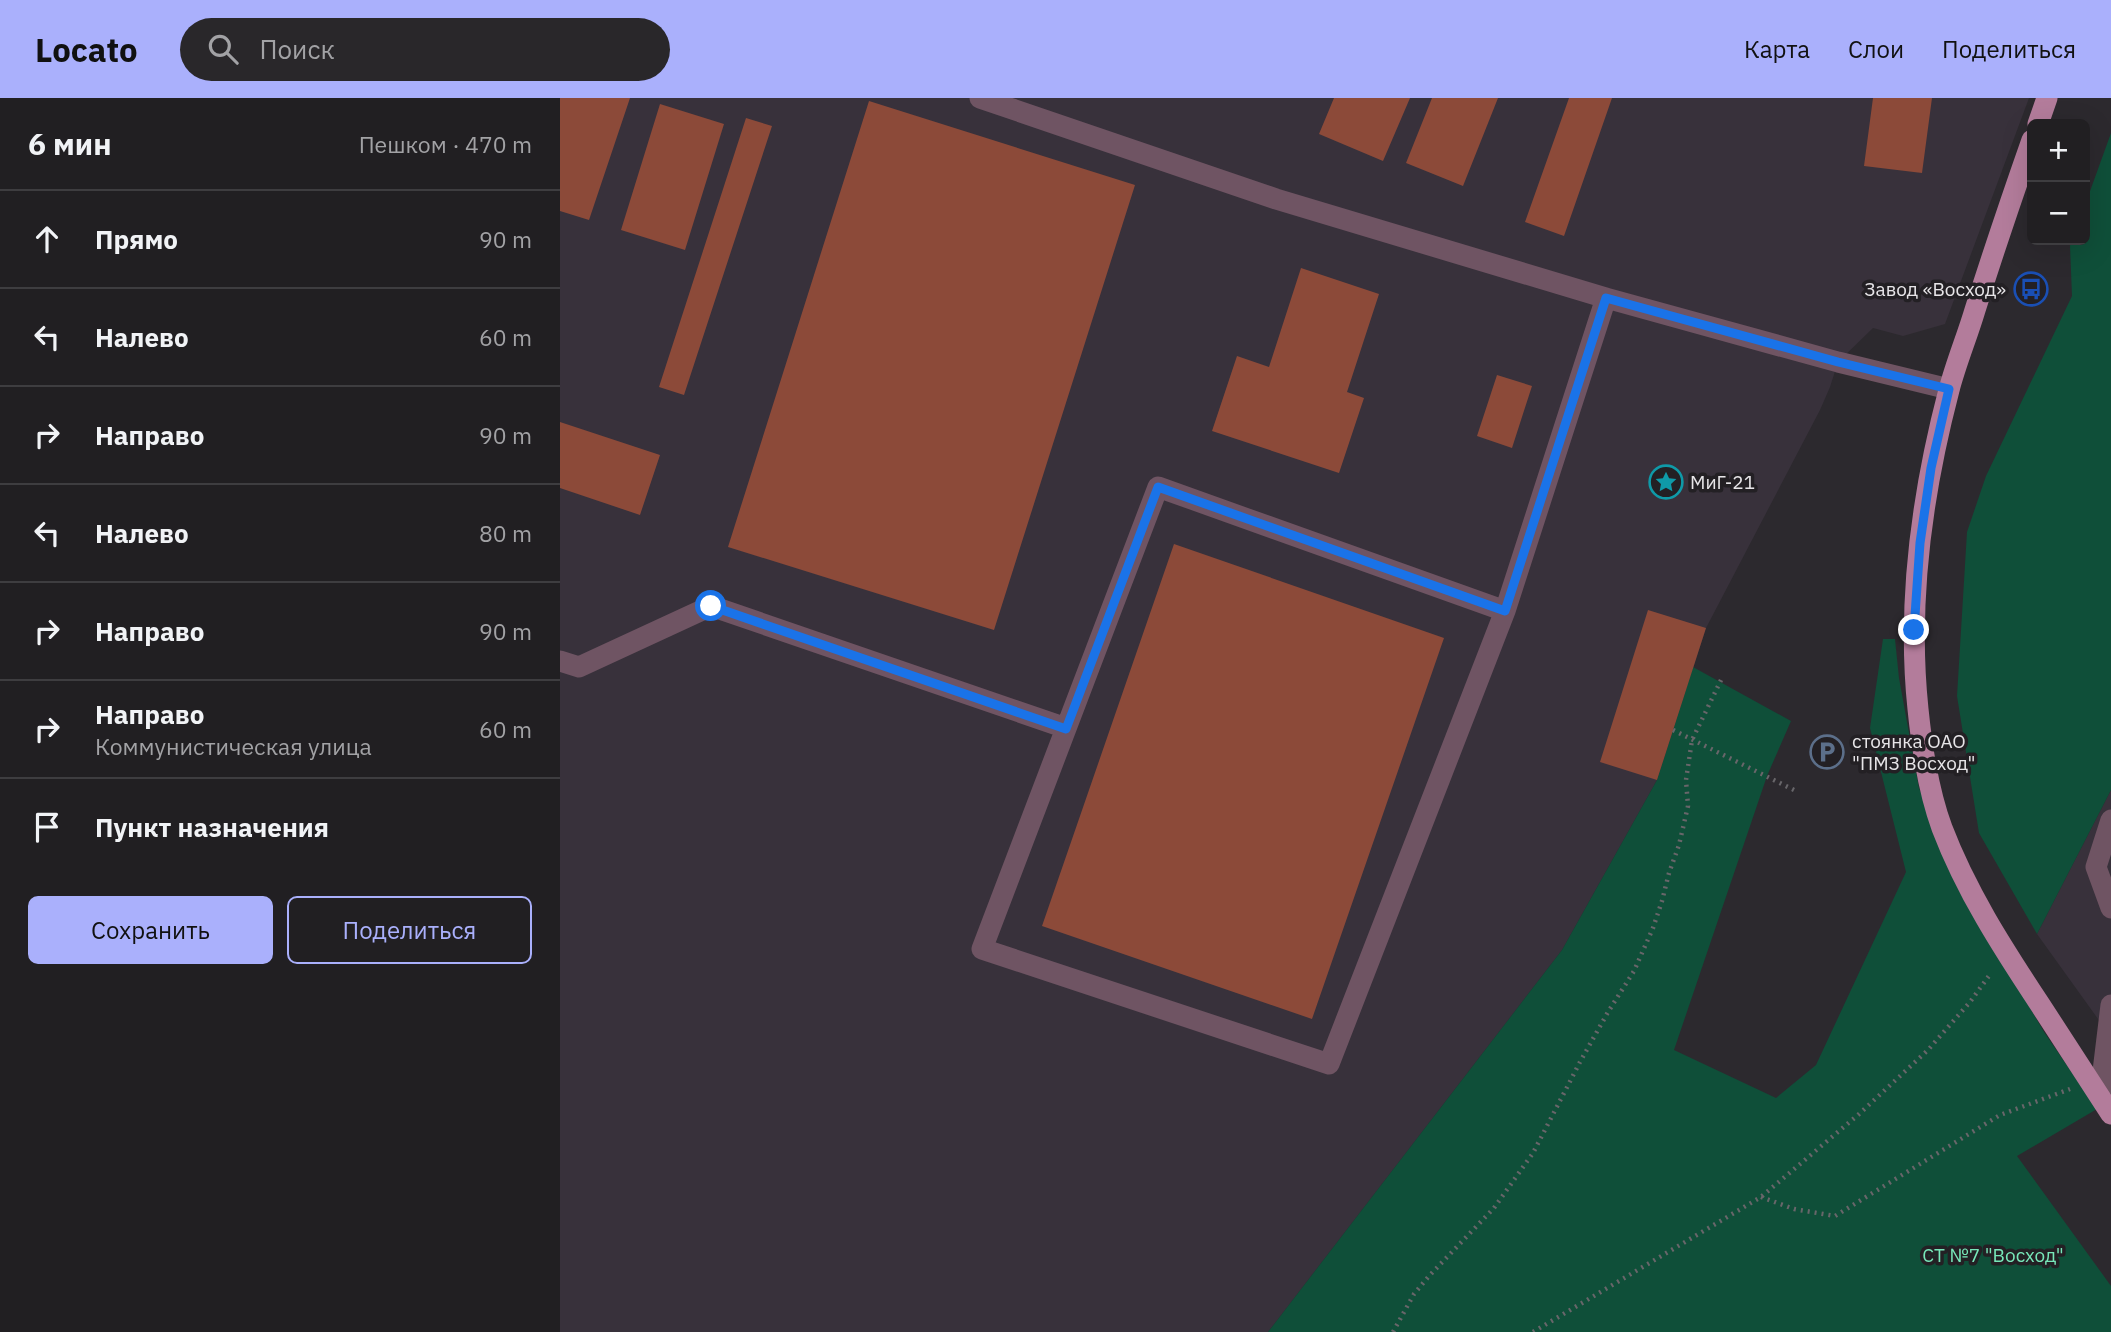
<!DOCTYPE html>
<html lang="ru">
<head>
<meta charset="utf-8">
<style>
	:root { --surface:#211f22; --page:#29272a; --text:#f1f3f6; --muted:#a2a2a5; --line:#3e3d40; --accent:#aab0fc }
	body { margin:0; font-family:"IBM Plex Sans",sans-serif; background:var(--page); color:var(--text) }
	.controls { position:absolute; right:21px; top:21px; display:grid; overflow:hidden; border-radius:10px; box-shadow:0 7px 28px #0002 }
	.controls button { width:63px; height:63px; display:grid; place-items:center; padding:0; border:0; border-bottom:2px solid var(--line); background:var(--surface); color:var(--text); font:35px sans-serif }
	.stop { position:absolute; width:21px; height:21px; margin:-16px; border:5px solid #1a73e8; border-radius:50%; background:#fff }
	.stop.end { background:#1a73e8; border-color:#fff; box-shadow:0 2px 7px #0008 }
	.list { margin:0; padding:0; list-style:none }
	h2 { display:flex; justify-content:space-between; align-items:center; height:91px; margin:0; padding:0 28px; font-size:30px }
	h2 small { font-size:23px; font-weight:400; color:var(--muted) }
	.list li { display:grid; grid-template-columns:46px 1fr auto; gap:21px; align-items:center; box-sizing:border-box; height:98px; padding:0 28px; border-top:2px solid var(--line) }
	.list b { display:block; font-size:26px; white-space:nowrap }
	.list p { margin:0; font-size:23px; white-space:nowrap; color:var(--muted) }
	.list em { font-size:23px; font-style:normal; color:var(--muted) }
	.actions { display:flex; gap:14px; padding:21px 28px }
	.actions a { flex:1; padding:16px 0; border:2px solid var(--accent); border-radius:10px; text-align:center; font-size:24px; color:var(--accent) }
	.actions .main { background:var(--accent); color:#111 }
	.icon { flex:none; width:38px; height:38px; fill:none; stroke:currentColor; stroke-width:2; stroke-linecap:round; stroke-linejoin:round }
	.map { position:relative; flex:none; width:1551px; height:1234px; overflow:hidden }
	header { display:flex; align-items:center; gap:42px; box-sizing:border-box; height:98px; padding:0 35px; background:var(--accent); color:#111 }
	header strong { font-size:33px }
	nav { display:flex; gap:38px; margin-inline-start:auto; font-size:24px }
	.search { width:490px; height:63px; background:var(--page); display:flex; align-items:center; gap:18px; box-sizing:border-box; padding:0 24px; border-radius:38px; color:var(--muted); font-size:26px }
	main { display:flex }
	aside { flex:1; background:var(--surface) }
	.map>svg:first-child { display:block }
	.built { fill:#38313b }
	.green { fill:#0f4f39 }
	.building { fill:#8c4a39 }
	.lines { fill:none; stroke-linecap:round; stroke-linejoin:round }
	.path { stroke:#68666a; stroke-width:4.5; stroke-dasharray:2 5; stroke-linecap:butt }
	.minor { stroke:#6f5463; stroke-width:21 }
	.major { stroke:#b37c9b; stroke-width:21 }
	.route { stroke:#1a73e8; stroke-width:9 }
	.labels { text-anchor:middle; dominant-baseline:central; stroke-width:7; stroke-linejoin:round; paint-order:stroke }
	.poi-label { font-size:19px; fill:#e7e5e8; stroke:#232024; text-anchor:start }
	.park-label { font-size:19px; fill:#77e7b9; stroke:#232024 }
</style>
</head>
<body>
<header>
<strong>Locato</strong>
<div class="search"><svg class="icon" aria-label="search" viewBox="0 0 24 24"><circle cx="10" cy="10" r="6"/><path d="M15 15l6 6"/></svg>Поиск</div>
<nav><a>Карта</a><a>Слои</a><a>Поделиться</a></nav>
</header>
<main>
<aside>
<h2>6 мин<small>Пешком · 470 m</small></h2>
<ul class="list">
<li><svg class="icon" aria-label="ahead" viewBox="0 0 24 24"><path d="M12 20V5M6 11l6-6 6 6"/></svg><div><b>Прямо</b></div><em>90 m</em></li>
<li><svg class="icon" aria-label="left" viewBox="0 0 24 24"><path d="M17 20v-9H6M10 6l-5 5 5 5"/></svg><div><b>Налево</b></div><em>60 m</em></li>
<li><svg class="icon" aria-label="right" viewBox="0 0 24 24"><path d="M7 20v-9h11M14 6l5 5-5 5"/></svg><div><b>Направо</b></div><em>90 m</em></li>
<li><svg class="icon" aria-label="left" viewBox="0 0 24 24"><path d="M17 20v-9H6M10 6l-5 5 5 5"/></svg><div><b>Налево</b></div><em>80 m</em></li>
<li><svg class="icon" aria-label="right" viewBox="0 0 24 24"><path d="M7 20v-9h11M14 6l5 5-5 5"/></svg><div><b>Направо</b></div><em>90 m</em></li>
<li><svg class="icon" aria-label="right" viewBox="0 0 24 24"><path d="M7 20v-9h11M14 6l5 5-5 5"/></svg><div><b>Направо</b><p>Коммунистическая улица</p></div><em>60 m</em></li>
<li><svg class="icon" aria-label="arrive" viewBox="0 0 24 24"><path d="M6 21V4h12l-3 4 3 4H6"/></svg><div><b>Пункт назначения</b></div></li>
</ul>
<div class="actions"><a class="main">Сохранить</a><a>Поделиться</a></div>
</aside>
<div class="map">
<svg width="1551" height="1234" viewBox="0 0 1551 1234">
	<rect width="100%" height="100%" fill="#2c292e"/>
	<!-- built -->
	<path class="built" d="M 0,0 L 1469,0 L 1385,226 L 1343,238 L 1313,230 L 1278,264 L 1270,289 L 1260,312 L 1146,530 L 1097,682 L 1002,852 L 708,1234 L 0,1234 Z
		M 1551,692 L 1551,939 L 1477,836 Z"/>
	<!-- green -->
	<path class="green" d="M 1551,35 L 1551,692 L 1477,836 L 1419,735 L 1397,598 L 1407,434 L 1426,378 L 1512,198 L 1510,148 L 1512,142 L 1525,142 L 1525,107 Z
		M 1323,541 L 1335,541 L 1339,580 L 1359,690 L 1403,794 L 1484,934 L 1537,1011 L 1457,1058 L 1551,1188 L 1551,1234 L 708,1234 L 1002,852 L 1097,682 L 1133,569 L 1231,623 L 1207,678 L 1114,952 L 1216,1000 L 1256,967 L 1346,774 L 1310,630 Z"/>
	<!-- building -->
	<path class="building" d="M 0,0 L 70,0 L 29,122 L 0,113 Z
		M 774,0 L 850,0 L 823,63 L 759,36 Z
		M 872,0 L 938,0 L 903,88 L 846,65 Z
		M 1009,0 L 1052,0 L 1004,138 L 965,124 Z
		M 1313,0 L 1372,0 L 1362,75 L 1304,68 Z
		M 309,3 L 575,87 L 434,532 L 168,449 Z
		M 100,6 L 164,26 L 125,152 L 61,132 Z
		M 186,20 L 212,28 L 124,297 L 99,289 Z
		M 741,170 L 819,196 L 787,294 L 804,300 L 779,375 L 652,333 L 677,258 L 709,269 Z
		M 937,277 L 972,288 L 952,350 L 917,338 Z
		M 0,324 L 100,357 L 80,417 L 0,390 Z
		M 614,446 L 884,540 L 752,921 L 482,828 Z
		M 1088,512 L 1146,530 L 1097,682 L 1040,664 Z"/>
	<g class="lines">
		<!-- path -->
		<path class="path" d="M 1113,632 L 1238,694
			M 1201,1099 L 1234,1111 L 1275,1118 L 1440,1017 L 1510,991
			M 833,1234 L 854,1196 L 869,1178 L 934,1110 L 973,1055 L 1020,964 L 1048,914 L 1074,873 L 1093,830 L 1102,803 L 1109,775 L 1119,747 L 1128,708 L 1126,682 L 1132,642 L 1161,582
			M 973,1234 L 1201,1099 L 1298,1017 L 1368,952 L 1410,904 L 1431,875"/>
		<!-- minor -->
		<path class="minor" d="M 420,0 L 716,101 L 1046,200 L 1278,264 L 1389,291
			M 945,513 L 769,966 L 422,851 L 598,389 L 945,513 L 1046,200
			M 0,563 L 19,569 L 151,508 L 506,630
			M 1551,722 L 1536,769 L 1551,810
			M 1540,998 L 1551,907"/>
		<!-- major -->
		<path class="major" d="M 1478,26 L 1487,0
			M 1472,42 C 1452,99 1433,155 1415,212 C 1407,239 1396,265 1389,292 C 1362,395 1347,506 1358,611 C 1362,651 1368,692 1382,730 C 1406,793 1442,849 1479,905 C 1503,942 1527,979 1551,1016"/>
	</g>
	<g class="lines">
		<!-- route -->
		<path class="route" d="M 151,508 L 506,631 L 598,389 L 945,513 L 1046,200 L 1278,264 L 1389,291 L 1371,370 L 1360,445 L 1354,532"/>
	</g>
	<!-- icons -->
	<defs>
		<symbol id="bus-ring" viewBox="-11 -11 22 22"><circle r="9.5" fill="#232024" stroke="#1a4fb4" stroke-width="1.5"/><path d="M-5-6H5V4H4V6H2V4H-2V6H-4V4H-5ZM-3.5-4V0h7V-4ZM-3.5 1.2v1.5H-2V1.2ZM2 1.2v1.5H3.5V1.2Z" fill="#1a4fb4"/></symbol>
		<symbol id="sight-ring" viewBox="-11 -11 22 22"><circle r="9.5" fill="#232024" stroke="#0f9aa8" stroke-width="1.5"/><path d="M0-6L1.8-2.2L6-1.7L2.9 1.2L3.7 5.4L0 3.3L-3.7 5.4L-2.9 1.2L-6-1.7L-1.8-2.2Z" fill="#0f9aa8"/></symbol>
		<symbol id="parking-ring" viewBox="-11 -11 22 22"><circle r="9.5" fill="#232024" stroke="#5c6f8a" stroke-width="1.5"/><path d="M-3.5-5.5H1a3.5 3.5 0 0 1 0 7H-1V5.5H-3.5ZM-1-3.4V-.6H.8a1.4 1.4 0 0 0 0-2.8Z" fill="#5c6f8a"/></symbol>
	</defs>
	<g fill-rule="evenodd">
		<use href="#bus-ring" x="1452" y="172" width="38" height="38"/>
		<use href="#sight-ring" x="1087" y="365" width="38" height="38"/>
		<use href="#parking-ring" x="1248" y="635" width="38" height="38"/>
	</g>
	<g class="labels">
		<!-- poi labels -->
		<g class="poi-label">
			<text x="1446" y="191" text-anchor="end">Завод «Восход»</text>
			<text x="1130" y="384">МиГ-21</text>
			<text x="1292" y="643">стоянка ОАО<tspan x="1292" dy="22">"ПМЗ Восход"</tspan></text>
		</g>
		<!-- park labels -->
		<g class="park-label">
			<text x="1433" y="1157">СТ №7 "Восход"</text>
		</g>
	</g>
</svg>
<div class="controls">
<button>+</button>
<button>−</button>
</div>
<div class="stop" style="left:151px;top:508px"></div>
<div class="stop end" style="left:1354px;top:532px"></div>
</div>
</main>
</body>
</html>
